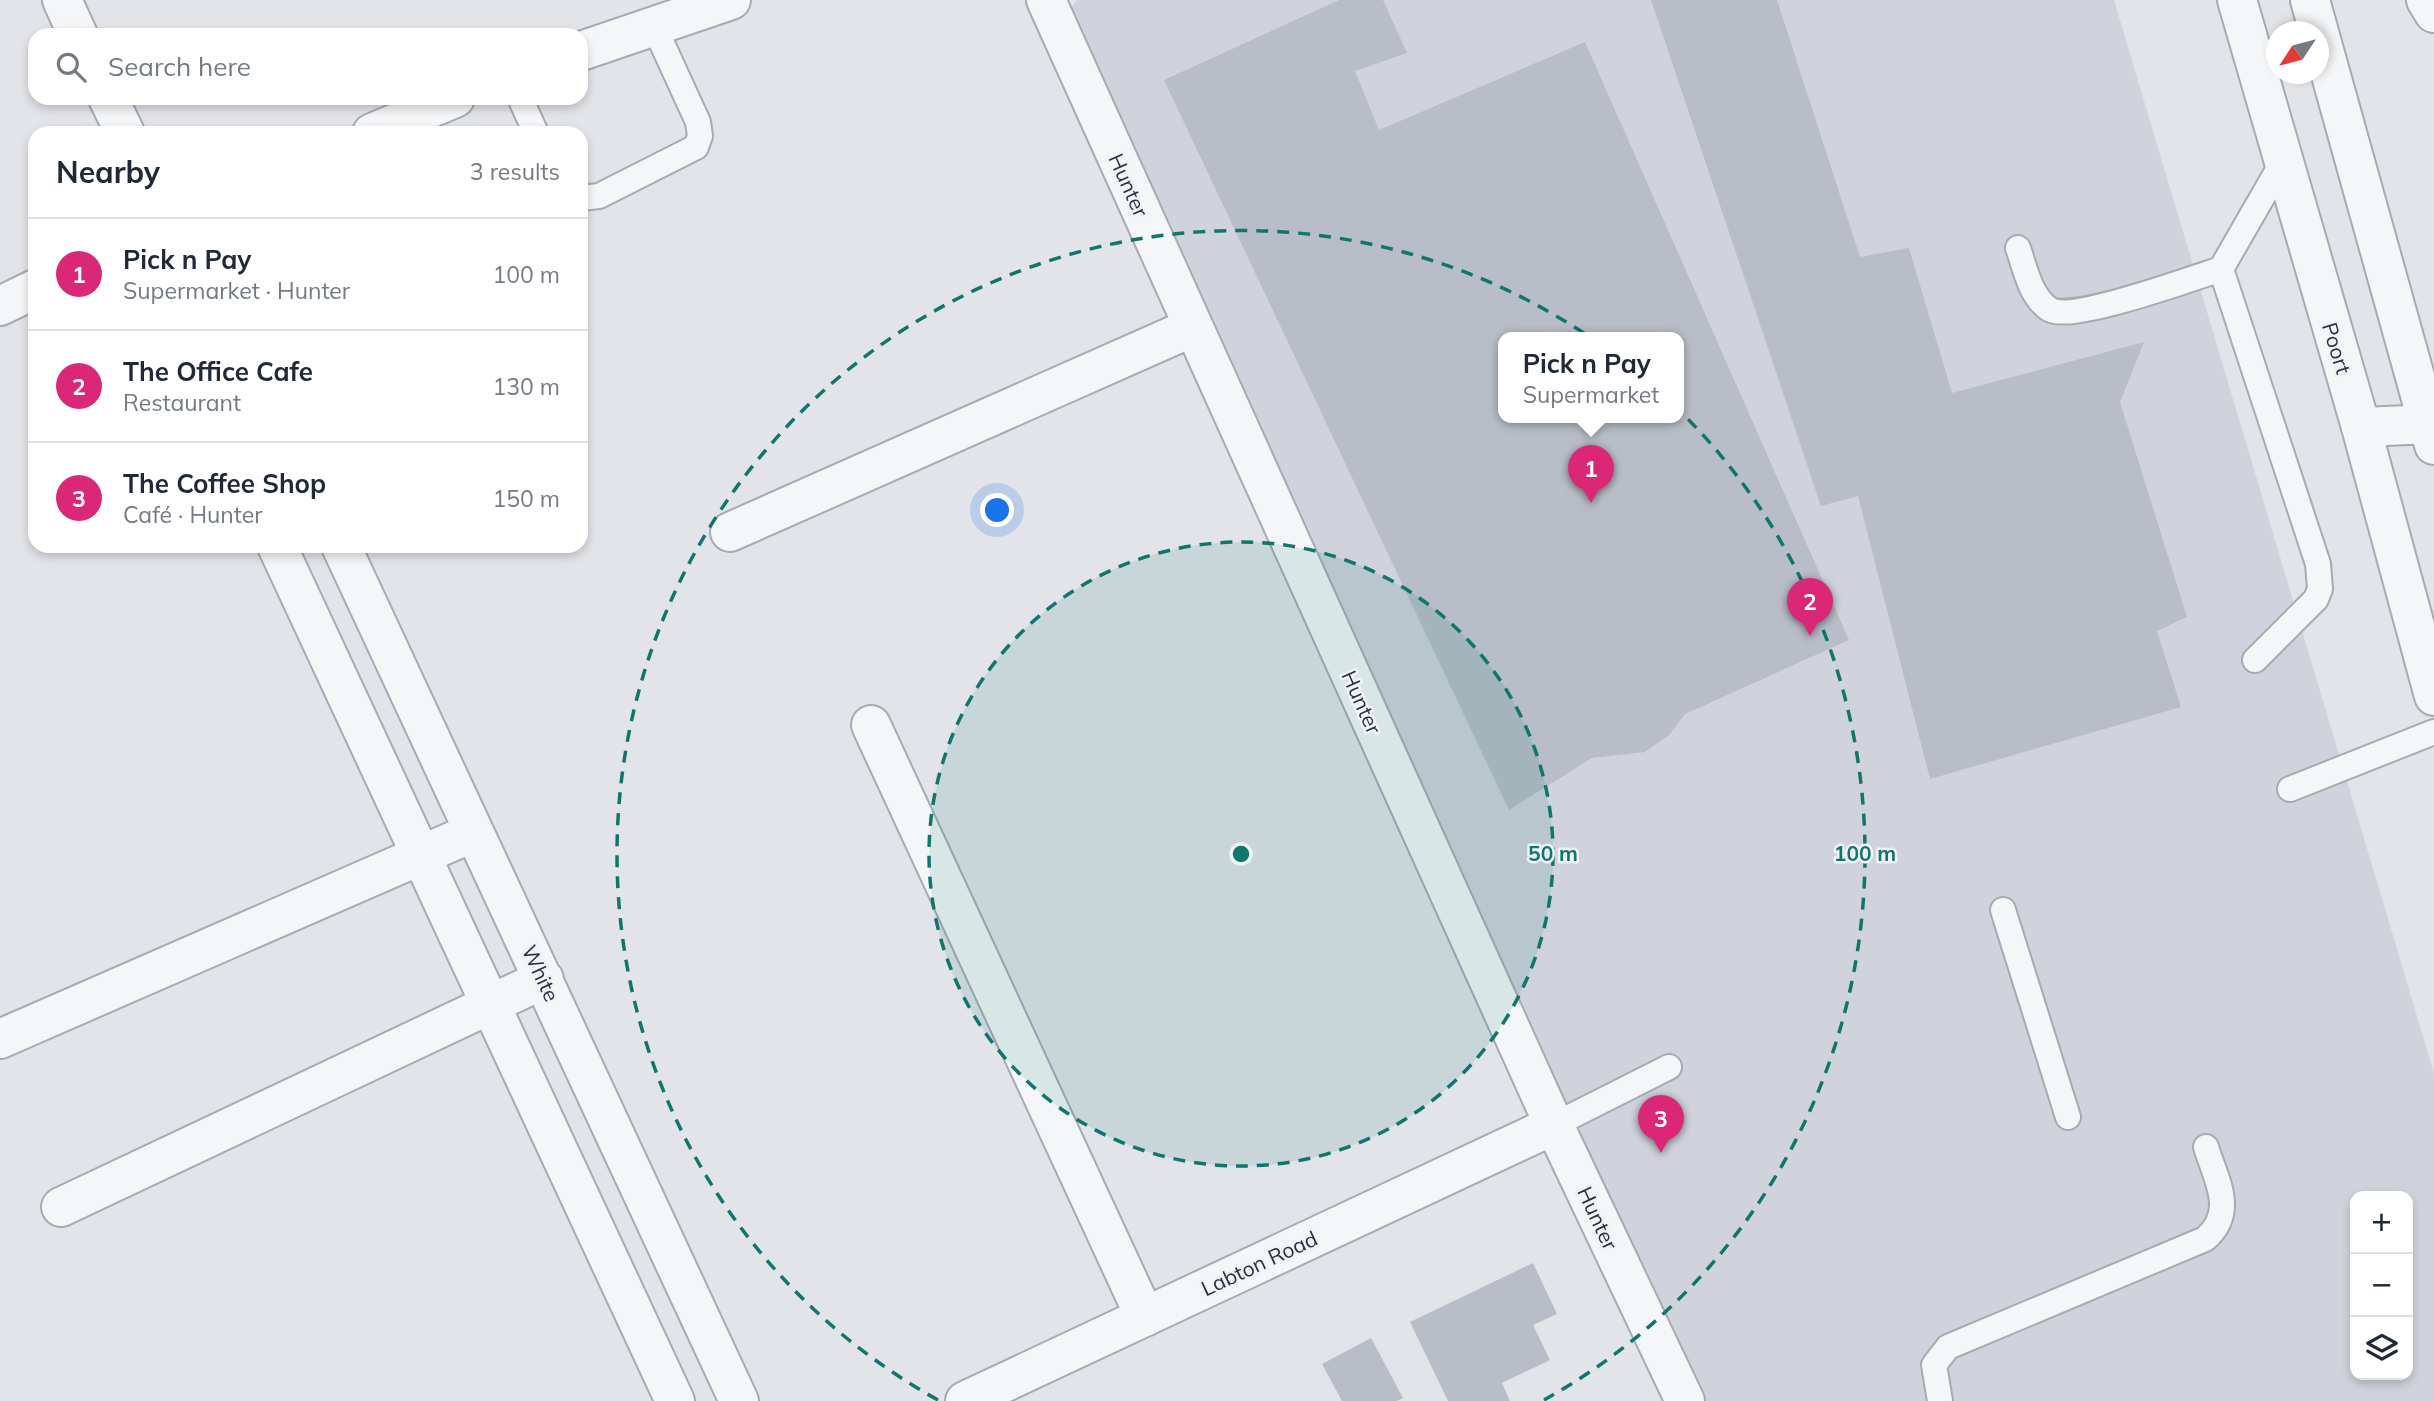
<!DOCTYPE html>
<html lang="en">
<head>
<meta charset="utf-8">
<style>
	:root { --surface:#fff; --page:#f2f2f3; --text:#1f2937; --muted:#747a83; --line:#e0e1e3; --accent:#db2777 }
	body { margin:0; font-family:Mulish,sans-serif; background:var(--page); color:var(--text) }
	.controls { position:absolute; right:21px; bottom:21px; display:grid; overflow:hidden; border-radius:14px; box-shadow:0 4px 10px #0003 }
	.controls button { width:63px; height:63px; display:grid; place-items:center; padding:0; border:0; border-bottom:2px solid var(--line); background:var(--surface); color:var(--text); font:35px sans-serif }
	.compass { position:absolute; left:2266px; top:21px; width:63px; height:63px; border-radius:50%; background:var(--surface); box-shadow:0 4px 10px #0003; rotate:234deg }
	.you { position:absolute; left:998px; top:511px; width:24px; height:24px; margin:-18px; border:5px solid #fff; border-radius:50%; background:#1a73e8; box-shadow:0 0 0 10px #1a73e833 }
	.badge { display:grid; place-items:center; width:46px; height:46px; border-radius:50%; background:var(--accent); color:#fff; font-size:23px; font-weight:700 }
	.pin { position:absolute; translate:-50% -58px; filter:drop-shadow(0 2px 4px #0008) }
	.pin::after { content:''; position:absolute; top:37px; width:24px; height:21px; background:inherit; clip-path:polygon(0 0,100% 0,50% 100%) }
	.popup { position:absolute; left:1498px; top:332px; width:186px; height:91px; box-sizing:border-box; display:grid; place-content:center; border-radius:14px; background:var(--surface); filter:drop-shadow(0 2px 5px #0005); font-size:23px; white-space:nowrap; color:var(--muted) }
	.popup b { font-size:26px; color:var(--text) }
	.popup::after { content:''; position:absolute; left:50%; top:100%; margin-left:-14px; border:14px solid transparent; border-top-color:var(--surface) }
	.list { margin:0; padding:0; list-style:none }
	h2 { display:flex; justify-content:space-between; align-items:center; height:91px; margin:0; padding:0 28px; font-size:30px }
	h2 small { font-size:23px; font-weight:400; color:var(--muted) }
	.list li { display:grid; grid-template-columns:46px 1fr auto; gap:21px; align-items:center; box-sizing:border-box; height:112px; padding:0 28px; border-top:2px solid var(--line) }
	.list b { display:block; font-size:26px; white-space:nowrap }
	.list p { margin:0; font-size:23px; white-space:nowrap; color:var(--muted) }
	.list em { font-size:23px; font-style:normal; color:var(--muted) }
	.icon { flex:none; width:38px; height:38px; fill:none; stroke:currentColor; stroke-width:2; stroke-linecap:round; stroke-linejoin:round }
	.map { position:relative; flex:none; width:2434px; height:1401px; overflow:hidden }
	.search { position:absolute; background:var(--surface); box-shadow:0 4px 10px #0003; left:28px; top:28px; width:560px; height:77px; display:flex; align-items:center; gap:18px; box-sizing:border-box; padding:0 24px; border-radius:21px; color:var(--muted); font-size:26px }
	.panel { position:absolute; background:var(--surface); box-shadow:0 4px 10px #0003; left:28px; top:126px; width:560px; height:427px; border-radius:21px }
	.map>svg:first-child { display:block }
	.built { fill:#d0d3dc; fill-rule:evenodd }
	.building { fill:#b9bdc7; fill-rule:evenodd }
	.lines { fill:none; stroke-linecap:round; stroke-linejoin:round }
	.service-casing { stroke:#a7aab4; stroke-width:28 }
	.minor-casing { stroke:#a7aab4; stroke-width:42 }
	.tertiary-casing { stroke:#a7aab4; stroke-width:42 }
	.service { stroke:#f5f6f8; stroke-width:24 }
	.minor { stroke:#f5f6f8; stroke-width:38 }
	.tertiary { stroke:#f5f6f8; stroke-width:38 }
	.ring { fill:none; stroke:#0f766e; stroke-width:3.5; stroke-dasharray:12 9 }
	.labels { text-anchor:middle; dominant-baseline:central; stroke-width:5; stroke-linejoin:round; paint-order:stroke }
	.street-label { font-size:21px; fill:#2b3041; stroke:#f2f3f7 }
	.centre { fill:#0f766e; stroke:#f2f3f7; stroke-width:3.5 }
	.ring-label { font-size:21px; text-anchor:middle; font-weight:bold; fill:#0f766e; stroke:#f2f3f7; stroke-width:5; stroke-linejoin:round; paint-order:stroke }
</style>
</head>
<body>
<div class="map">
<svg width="2434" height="1401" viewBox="0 0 2434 1401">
	<rect width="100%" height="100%" fill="#e2e4ea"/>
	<!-- built -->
	<path class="built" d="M 1077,0 L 2114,0 L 2434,1073 L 2434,1401 L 1698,1401 L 1061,19 ZM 1504,337 L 1678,337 L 1678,417 L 1504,417 ZM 2355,1196 L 2408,1196 L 2408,1375 L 2355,1375 Z"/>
	<!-- building -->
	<path class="building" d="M 1339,0 L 1383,0 L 1407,53 L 1355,71 L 1379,130 L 1585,42 L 1849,640 L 1685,714 L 1669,735 L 1645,752 L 1592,758 L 1509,810 L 1164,80 ZM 1504,337 L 1678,337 L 1678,417 L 1504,417 Z
		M 1651,0 L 1777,0 L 1860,257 L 1909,248 L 1952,393 L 2144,342 L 2120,402 L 2187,617 L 2157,631 L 2181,707 L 1930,779 L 1858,496 L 1821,506 Z
		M 1533,1263 L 1557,1314 L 1533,1325 L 1550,1360 L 1502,1383 L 1510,1401 L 1448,1401 L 1410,1322 Z
		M 1371,1338 L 1403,1398 L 1397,1401 L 1342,1401 L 1322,1364 Z"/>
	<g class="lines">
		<defs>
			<path id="service" d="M 520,98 L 536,133
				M 581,198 L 599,196 L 696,147 L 700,136 L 698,122 L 654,26
				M 2018,248 C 2025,268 2030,296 2049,309 C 2070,323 2193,278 2221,269 L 2282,163
				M 2221,269 L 2318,564 L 2320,589 L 2316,599 L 2255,660
				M 2290,789 L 2434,732
				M 2003,910 L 2068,1117
				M 1554,1125 L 1669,1067
				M 1940,1401 L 1934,1365 L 1948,1347 L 2205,1239 C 2237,1212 2216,1180 2206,1147"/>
			<path id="minor" d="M 62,0 L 78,35
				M 1046,0 L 1554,1125 L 1685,1401
				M 2426,0 L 2434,13
				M 108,98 L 125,133
				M 2361,427 L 2434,424
				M 730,532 L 1193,327
				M 277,546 L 675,1401
				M 341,546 L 739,1401
				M 871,725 L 1145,1317
				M 0,1039 L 474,832
				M 61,1207 L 544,979
				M 965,1401 L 1554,1125"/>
			<path id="tertiary" d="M 2237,0 L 2361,427 L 2434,696
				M 2310,0 L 2434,445
				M 581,51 L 731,0
				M 372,133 L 455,98
				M 0,306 L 35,289"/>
		</defs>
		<!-- service casing -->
		<use href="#service" class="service-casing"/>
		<!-- minor casing -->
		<use href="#minor" class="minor-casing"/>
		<!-- tertiary casing -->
		<use href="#tertiary" class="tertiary-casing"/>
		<!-- service -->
		<use href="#service" class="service"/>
		<!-- minor -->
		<use href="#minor" class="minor"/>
		<!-- tertiary -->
		<use href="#tertiary" class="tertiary"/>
	</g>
	<!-- distance rings -->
	<circle cx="1241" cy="854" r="312" fill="#0f766e" fill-opacity=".12"/>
	<g class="ring">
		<circle cx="1241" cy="854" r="312"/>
		<path d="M938 1400A624 624 0 1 1 1544 1400"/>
	</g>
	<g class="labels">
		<!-- street labels -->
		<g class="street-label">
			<text transform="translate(1129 185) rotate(66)">Hunter</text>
			<text transform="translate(2337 348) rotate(73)">Poort</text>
			<text transform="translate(1362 702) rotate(66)">Hunter</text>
			<text transform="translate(541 973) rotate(65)">White</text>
			<text transform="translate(1598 1218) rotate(65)">Hunter</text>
			<text transform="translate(1259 1263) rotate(-25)">Labton Road</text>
		</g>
	</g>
	<circle cx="1241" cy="854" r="10" class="centre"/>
	<g class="ring-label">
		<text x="1553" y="861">50 m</text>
		<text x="1865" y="861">100 m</text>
	</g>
</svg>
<div class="controls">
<button>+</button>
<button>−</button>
<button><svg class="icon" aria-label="layers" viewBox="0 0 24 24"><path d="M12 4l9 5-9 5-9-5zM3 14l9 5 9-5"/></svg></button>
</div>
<svg class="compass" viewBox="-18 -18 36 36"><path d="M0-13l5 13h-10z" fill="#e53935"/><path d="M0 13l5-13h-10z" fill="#747a83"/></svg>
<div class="you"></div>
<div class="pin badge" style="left:1591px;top:503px">1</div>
<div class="popup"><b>Pick n Pay</b>Supermarket</div>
<div class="pin badge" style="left:1810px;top:636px">2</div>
<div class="pin badge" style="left:1661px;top:1153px">3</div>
<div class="search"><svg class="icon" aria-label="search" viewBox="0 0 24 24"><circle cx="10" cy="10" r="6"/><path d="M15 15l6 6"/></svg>Search here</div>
<section class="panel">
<h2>Nearby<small>3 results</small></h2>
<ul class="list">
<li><span class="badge">1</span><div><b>Pick n Pay</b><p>Supermarket · Hunter</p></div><em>100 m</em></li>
<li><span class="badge">2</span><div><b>The Office Cafe</b><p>Restaurant</p></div><em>130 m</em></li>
<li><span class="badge">3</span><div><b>The Coffee Shop</b><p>Café · Hunter</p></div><em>150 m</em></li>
</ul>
</section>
</div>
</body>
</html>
